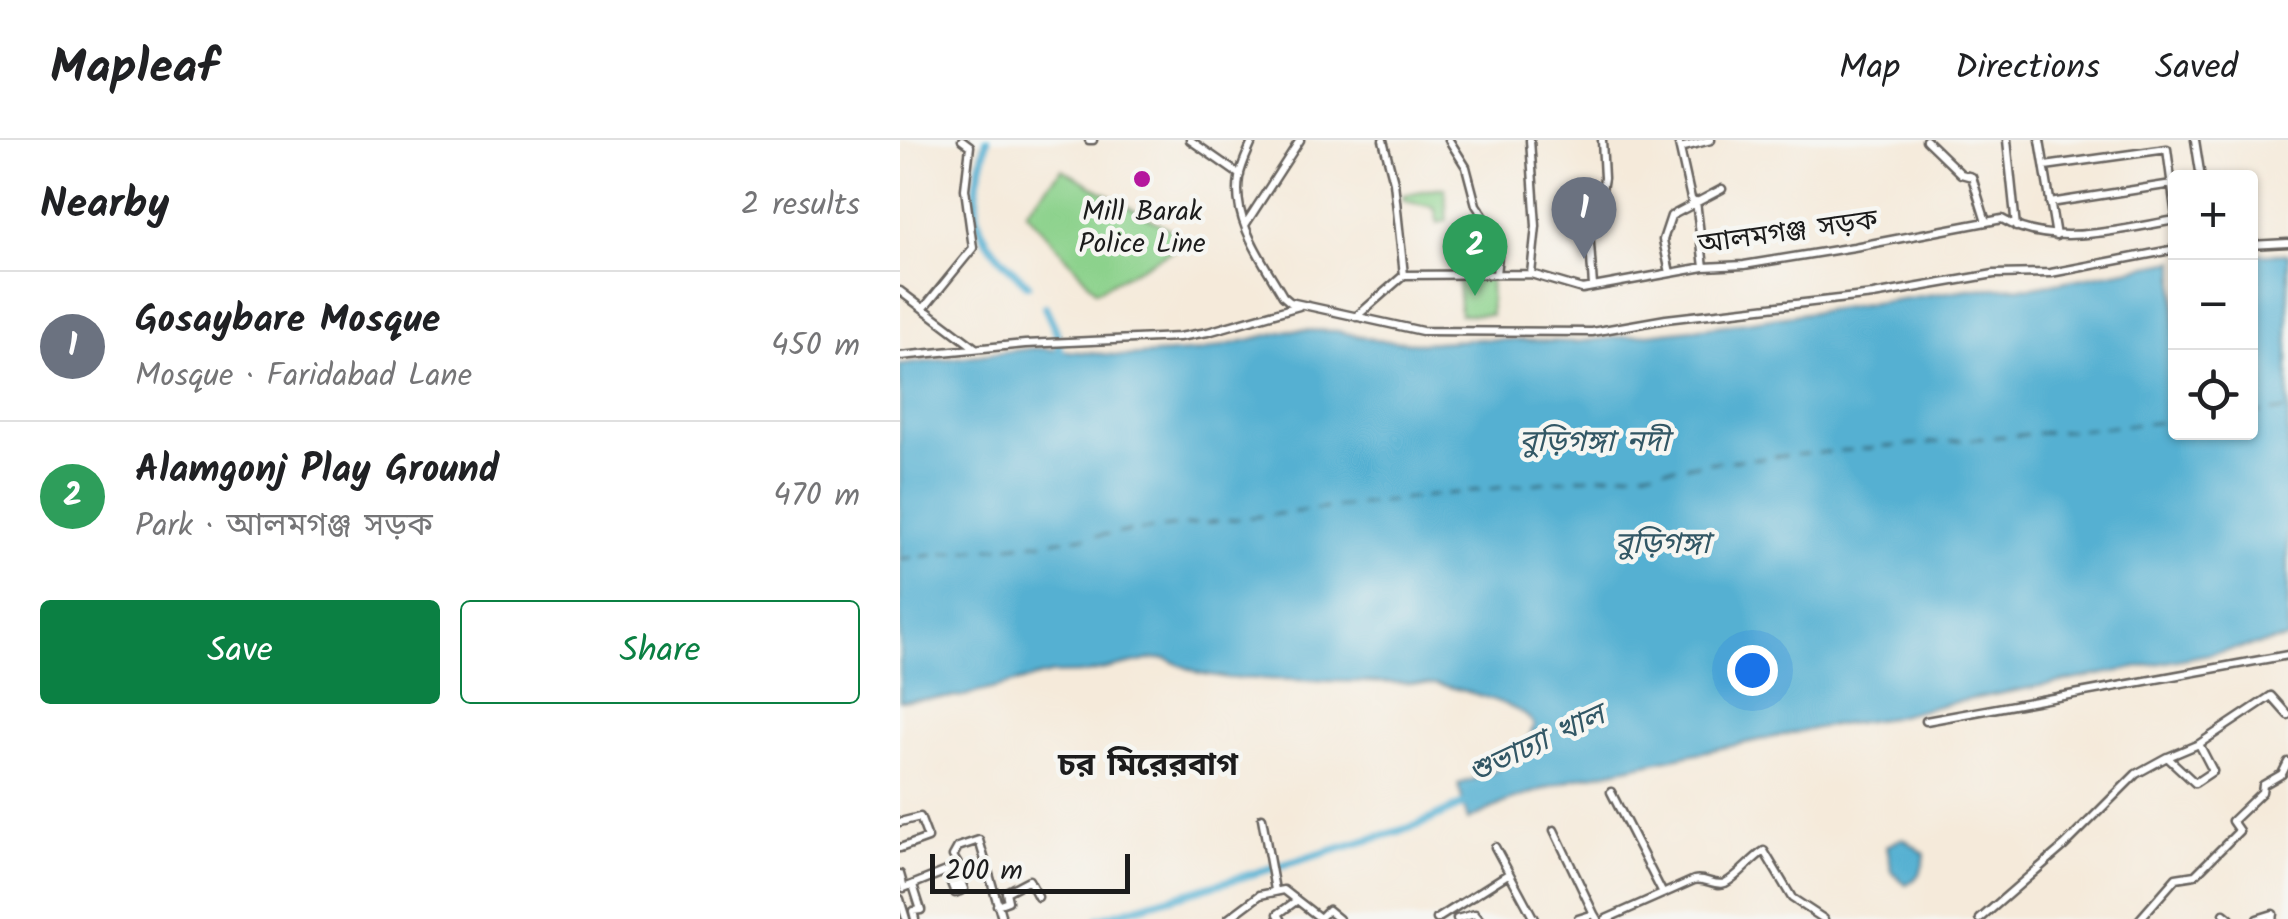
<!DOCTYPE html>
<html lang="en">
<head>
<meta charset="utf-8">
<style>
	:root { --surface:#fff; --page:#f6f6f6; --text:#202124; --muted:#757577; --line:#e0e0e0; --accent:#0b8043 }
	body { margin:0; font-family:Kalam,"Noto Sans Bengali",sans-serif; background:var(--page); color:var(--text) }
	.controls { position:absolute; right:30px; top:30px; display:grid; overflow:hidden; border-radius:10px; box-shadow:0 2px 8px #0004 }
	.controls button { width:90px; height:90px; display:grid; place-items:center; padding:0; border:0; border-bottom:2px solid var(--line); background:var(--surface); color:var(--text); font:50px sans-serif }
	.scale { position:absolute; left:30px; bottom:25px; width:200px; box-sizing:border-box; padding-left:10px; border:5px solid #1c1c1c; border-top:0; font-size:28px; line-height:35px; white-space:nowrap; color:#1c1c1c; -webkit-text-stroke:8px #f6f6f2; paint-order:stroke }
	.you { position:absolute; left:852px; top:530px; width:35px; height:35px; margin:-25px; border:8px solid #fff; border-radius:50%; background:#1a73e8; box-shadow:0 0 0 15px #1a73e833 }
	.badge { display:grid; place-items:center; width:65px; height:65px; border-radius:50%; background:var(--accent); color:#fff; font-size:32px; font-weight:700 }
	.pin { position:absolute; translate:-50% -82px; filter:drop-shadow(0 2px 5px #0008) }
	.pin::after { content:''; position:absolute; top:52px; width:35px; height:30px; background:inherit; clip-path:polygon(0 0,100% 0,50% 100%) }
	.list { margin:0; padding:0; list-style:none }
	h2 { display:flex; justify-content:space-between; align-items:center; height:130px; margin:0; padding:0 40px; font-size:42px }
	h2 small { font-size:32px; font-weight:400; color:var(--muted) }
	.list li { display:grid; grid-template-columns:65px 1fr auto; gap:30px; align-items:center; box-sizing:border-box; height:150px; padding:0 40px; border-top:2px solid var(--line) }
	.list b { display:block; font-size:38px; white-space:nowrap }
	.list p { margin:0; font-size:32px; white-space:nowrap; color:var(--muted) }
	.list em { font-size:32px; font-style:normal; color:var(--muted) }
	.actions { display:flex; gap:20px; padding:30px 40px }
	.actions a { flex:1; padding:22px 0; border:2px solid var(--accent); border-radius:10px; text-align:center; font-size:35px; color:var(--accent) }
	.actions .main { background:var(--accent); color:#fff }
	.icon { flex:none; width:55px; height:55px; fill:none; stroke:currentColor; stroke-width:2; stroke-linecap:round; stroke-linejoin:round }
	.map { position:relative; flex:none; width:1388px; height:779px; overflow:hidden }
	header { display:flex; align-items:center; gap:60px; box-sizing:border-box; height:140px; padding:0 50px; background:var(--surface); border-bottom:2px solid var(--line) }
	header strong { font-size:48px }
	nav { display:flex; gap:55px; margin-inline-start:auto; font-size:35px }
	main { display:flex }
	aside { flex:1; background:var(--surface) }
	.map>svg:first-child { display:block }
	.green { fill:#8cd28c; stroke:#547754; stroke-width:2.5 }
	.water { fill:#54b0d2; stroke:#386677; stroke-width:2.5 }
	.lines { fill:none; stroke-linecap:round; stroke-linejoin:round }
	.canal { stroke:#54b0d2; stroke-width:8 }
	.ferry { stroke:#325765; stroke-width:2.5; stroke-dasharray:12 10; stroke-linecap:butt }
	.street-casing { stroke:#68645e; stroke-width:11 }
	.street { stroke:#fff; stroke-width:6 }
	.poi-dot { fill:#b5179e; stroke:#f6f6f2; stroke-width:4 }
	.labels { text-anchor:middle; dominant-baseline:central; stroke-width:9; stroke-linejoin:round; paint-order:stroke }
	.poi-label { font-size:28px; fill:#1c1c1c; stroke:#f6f6f2 }
	.street-label { font-size:28px; fill:#1c1c1c; stroke:#f6f6f2 }
	.water-label { font-size:30px; font-style:italic; fill:#325765; stroke:#f6f6f2 }
	.quarter-label { font-size:32px; font-weight:bold; fill:#1c1c1c; stroke:#f6f6f2 }
</style>
</head>
<body>
<header>
<strong>Mapleaf</strong>
<nav><a>Map</a><a>Directions</a><a>Saved</a></nav>
</header>
<main>
<aside>
<h2>Nearby<small>2 results</small></h2>
<ul class="list">
<li><span class="badge" style="background:#6b7280">1</span><div><b>Gosaybare Mosque</b><p>Mosque · Faridabad Lane</p></div><em>450 m</em></li>
<li><span class="badge" style="background:#2e9e5b">2</span><div><b>Alamgonj Play Ground</b><p>Park · আলমগঞ্জ সড়ক</p></div><em>470 m</em></li>
</ul>
<div class="actions"><a class="main">Save</a><a>Share</a></div>
</aside>
<div class="map">
<svg width="1388" height="779" viewBox="0 0 1388 779">
	<rect width="100%" height="100%" fill="#f6f6f2"/>
	<filter id="ink" filterUnits="userSpaceOnUse"><feTurbulence type="fractalNoise" baseFrequency=".01" numOctaves="2"/><feDisplacementMap in="SourceGraphic" scale="20" xChannelSelector="R" yChannelSelector="G"/><feConvolveMatrix kernelMatrix="1 2 1 2 8 2 1 2 1" color-interpolation-filters="sRGB"/></filter>
	<filter id="wash" filterUnits="userSpaceOnUse"><feTurbulence type="fractalNoise" baseFrequency=".0048" numOctaves="4" result="noise"/><feDisplacementMap in="SourceGraphic" scale="40" xChannelSelector="R" yChannelSelector="G"/><feGaussianBlur stdDeviation="2.25" result="paint"/><feColorMatrix in="noise" values="0 0 0 0 0 0 0 0 0 0 0 0 0 0 0 0 0 1.4 0 .05"/><feComposite in="paint" operator="in"/></filter>
	<g filter="url(#wash)">
		<rect width="100%" height="100%" fill="#f5eada"/>
		<!-- green -->
		<path class="green" d="M 162,29 L 290,101 L 196,151 L 126,71 Z
			M 536,48 L 545,48 L 547,81 L 538,83 L 534,67 L 504,61 L 503,55 Z
			M 558,137 L 590,137 L 591,175 L 560,174 Z"/>
		<!-- water -->
		<path class="water" d="M 1351,114 L 1388,114 L 1388,499 L 1046,564 L 990,578 L 922,587 L 673,639 L 606,662 L 568,680 L 558,644 C 593,634 622,623 634,585 C 625,565 559,549 536,544 L 327,538 L 299,533 L 266,519 L 253,519 L 187,533 L 150,534 L 60,557 L 0,561 L 0,225 L 135,208 L 226,216 L 301,211 L 390,190 L 437,191 L 476,200 L 522,203 L 579,199 L 675,202 L 818,186 L 1068,149 L 1134,147 L 1275,121 L 1276,292 L 1350,292 Z
			M 1003,698 L 1025,714 C 1024,727 1019,739 1006,745 L 992,732 L 987,706 Z"/>
		<g class="lines">
			<!-- canal -->
			<path class="canal" d="M 87,0 C 68,76 69,91 128,145
				M 145,167 L 156,191 L 162,219
				M 198,779 L 516,686 L 570,661"/>
			<!-- ferry -->
			<path class="ferry" d="M 1350,274 L 1388,270
				M 0,419 L 816,322 L 1276,281"/>
		</g>
	</g>
	<g filter="url(#ink)">
		<g class="lines">
			<defs>
				<path id="street" d="M 189,0 L 193,0
					M 290,0 L 340,35
					M 353,0 C 348,12 341,25 339,38 C 332,81 363,121 383,156 L 390,162 L 522,191 L 692,192 L 766,179 L 973,155 L 1094,134 L 1151,133 L 1276,109
					M 483,0 L 494,42 L 504,135
					M 549,0 L 566,27 L 576,65 L 594,92 L 598,116 L 596,134
					M 630,0 L 636,86 L 631,134
					M 778,0 L 792,63
					M 1026,0 L 1061,34 L 1072,37 L 1086,82
					M 1107,0 L 1116,87
					M 1140,0 L 1156,96
					M 1295,0 L 1301,38
					M 780,8 L 811,0
					M 1145,26 L 1267,9 L 1276,77
					M 796,61 L 804,127
					M 1150,63 L 1272,44
					M 345,85 L 400,0
					M 1350,105 L 1388,103
					M 770,133 L 763,100 L 771,76 L 822,49
					M 504,135 L 631,134 L 682,149 L 804,127 L 844,125 L 954,107 L 1102,79 C 1151,109 1221,89 1276,80
					M 693,146 L 689,90 L 699,67 L 704,38 L 702,0
					M 0,151 L 74,207
					M 24,168 L 73,108 L 65,49 L 70,6 L 62,0
					M 456,177 L 504,135
					M 0,216 L 125,204 L 279,197 L 308,192 L 399,166
					M 1026,581 L 1388,515
					M 1268,617 L 1299,604
					M 711,652 L 762,752
					M 362,678 L 375,750
					M 0,682 L 20,677 L 28,698 L 0,708
					M 654,690 L 694,774
					M 595,707 L 634,779
					M 56,729 L 64,749 L 60,751
					M 47,733 L 55,753 L 60,751 L 52,731
					M 0,734 L 4,748 L 59,726 L 53,716 L 58,707 L 79,700 L 101,775
					M 13,745 L 21,770 L 13,771 L 15,779
					M 0,759 L 6,779
					M 97,765 L 108,761 L 106,752 L 129,740 L 138,757
					M 1324,774 L 1330,779
					M 328,779 L 360,755 L 384,750 L 420,778 L 428,770 L 439,779
					M 381,779 L 378,774 L 396,761
					M 537,779 L 608,734
					M 557,779 L 575,774 L 579,779
					M 678,779 L 694,774 L 697,779
					M 706,779 L 794,740 C 805,737 815,747 825,743 C 839,736 851,719 864,711 L 892,758 L 924,779
					M 1080,779 L 1164,706 L 1236,634 L 1267,617 L 1295,643 L 1313,631 L 1299,604 L 1371,556 L 1388,575
					M 1240,779 L 1276,738 L 1295,735 L 1339,691 L 1332,681 L 1362,652 L 1363,645 L 1382,634 L 1388,622
					M 1357,779 L 1373,774 L 1372,779"/>
			</defs>
			<!-- street casing -->
			<use href="#street" class="street-casing"/>
			<!-- street -->
			<use href="#street" class="street"/>
		</g>
	</g>
	<!-- markers -->
	<circle class="poi-dot" cx="242" cy="39" r="10"/>
	<g class="labels">
		<!-- poi labels -->
		<g class="poi-label">
			<text x="242" y="72">Mill Barak<tspan x="242" dy="32">Police Line</tspan></text>
		</g>
		<!-- street labels -->
		<g class="street-label">
			<text transform="translate(888 93) rotate(-8)">আলমগঞ্জ সড়ক</text>
		</g>
		<!-- water labels -->
		<g class="water-label">
			<text x="694" y="303">বুড়িগঙ্গা নদী</text>
			<text x="762" y="405">বুড়িগঙ্গা</text>
			<text transform="translate(637 605) rotate(-25)">শুভাঢ্যা খাল</text>
		</g>
		<!-- quarter labels -->
		<g class="quarter-label">
			<text x="248" y="626">চর মিরেরবাগ</text>
		</g>
	</g>
</svg>
<div class="controls">
<button>+</button>
<button>−</button>
<button><svg class="icon" aria-label="locate" viewBox="0 0 24 24"><circle cx="12" cy="12" r="6"/><path d="M12 2v4M12 18v4M2 12h4M18 12h4"/></svg></button>
</div>
<div class="scale">200 m</div>
<div class="you"></div>
<div class="pin badge" style="left:684px;top:119px;background:#6b7280">1</div>
<div class="pin badge" style="left:575px;top:156px;background:#2e9e5b">2</div>
</div>
</main>
</body>
</html>
